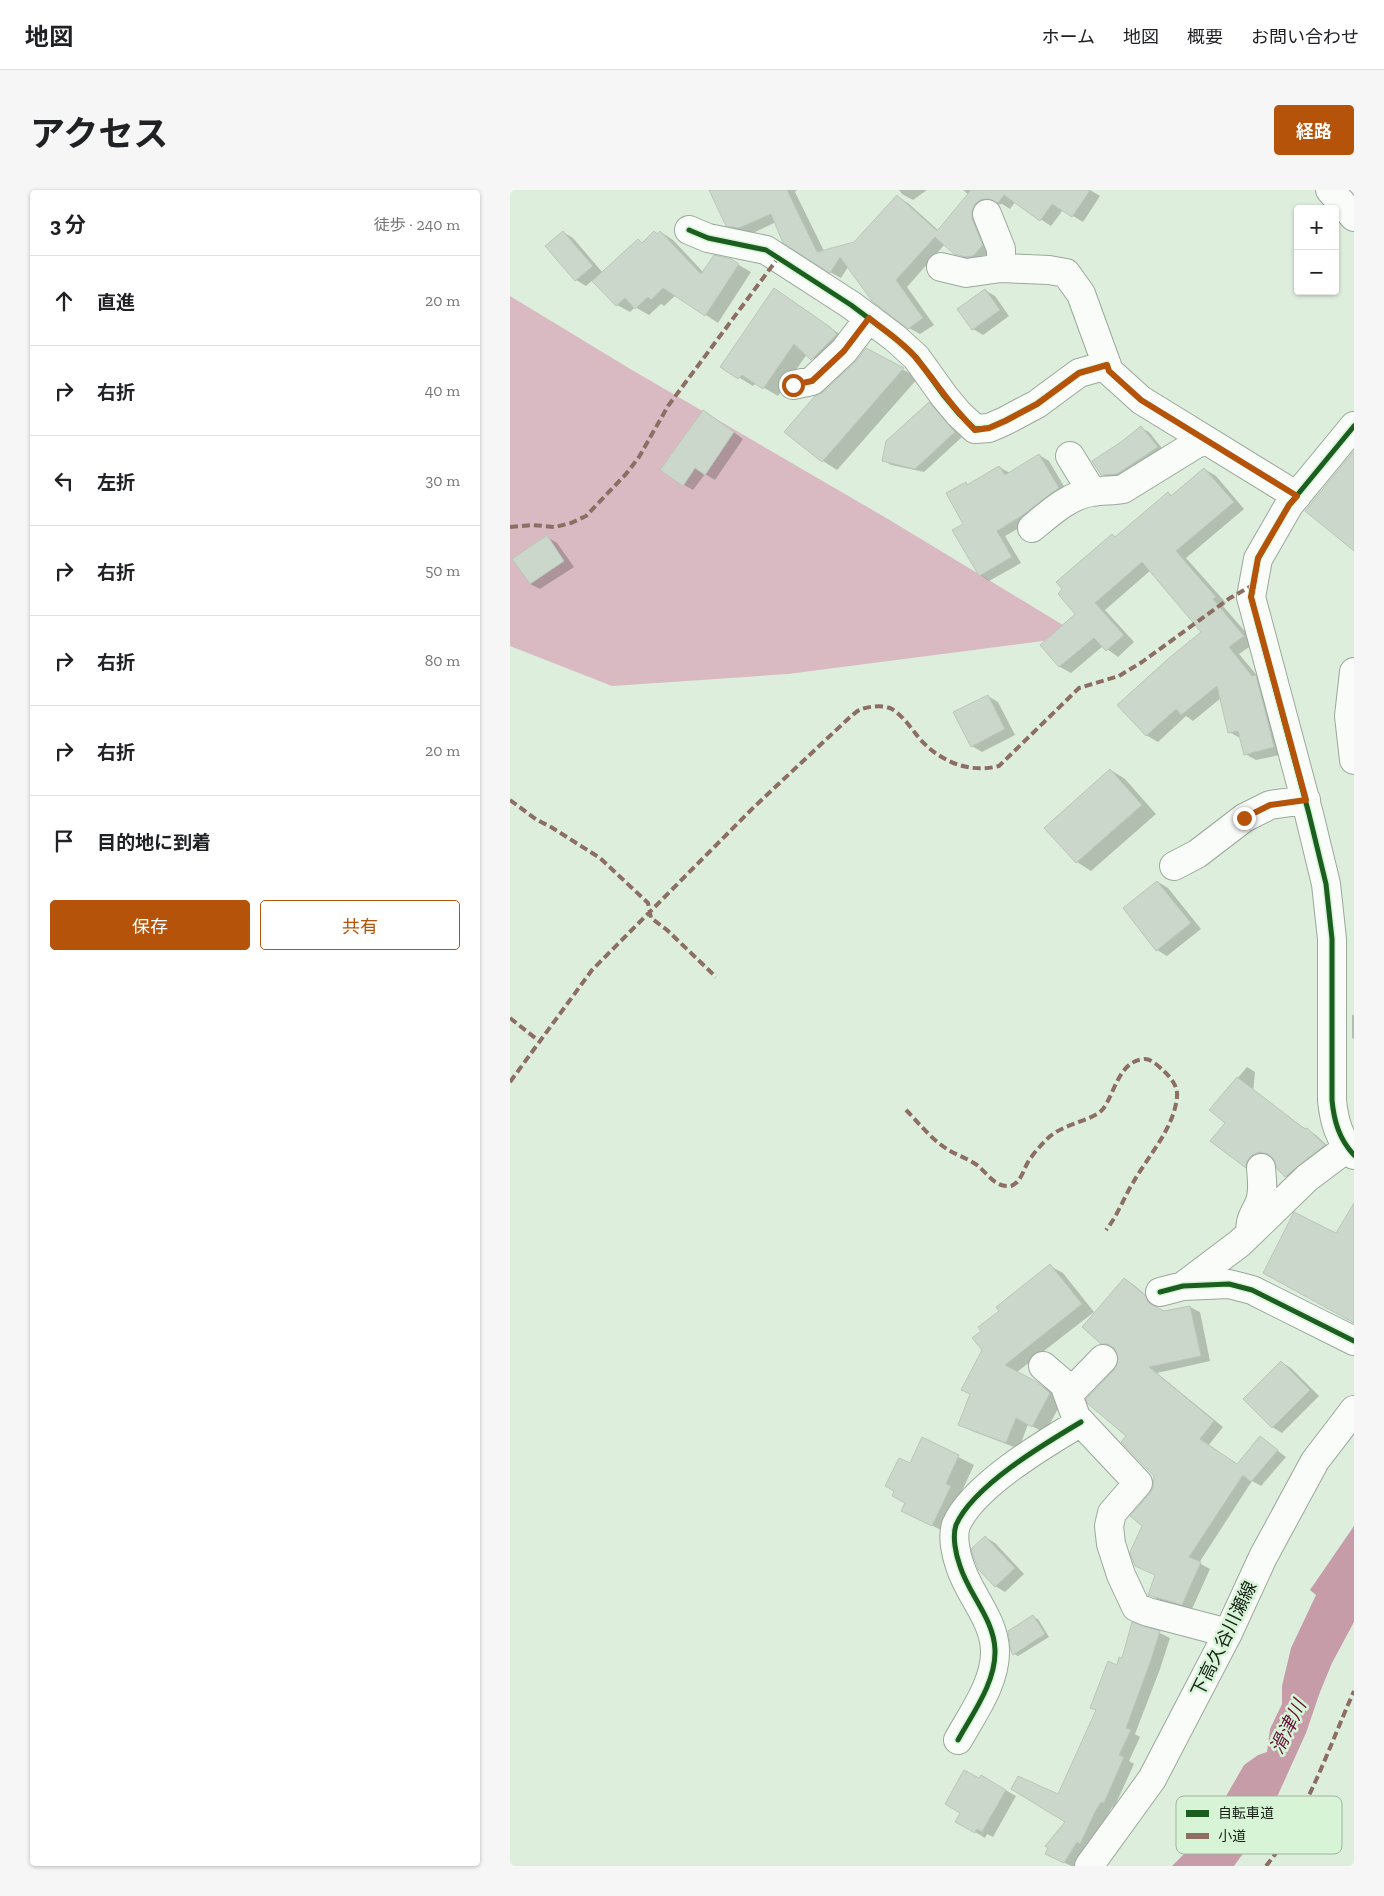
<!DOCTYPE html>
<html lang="ja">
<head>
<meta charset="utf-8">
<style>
	:root { --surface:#fff; --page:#f6f6f6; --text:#202124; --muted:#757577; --line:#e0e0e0; --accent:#b45309 }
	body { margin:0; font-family:"Zilla Slab","Noto Sans JP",serif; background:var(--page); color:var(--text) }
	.controls { position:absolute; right:15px; top:15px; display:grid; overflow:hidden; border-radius:5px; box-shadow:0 1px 4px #0004 }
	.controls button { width:45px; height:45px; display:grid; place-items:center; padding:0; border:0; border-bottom:1px solid var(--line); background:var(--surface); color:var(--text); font:25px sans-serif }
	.stop { position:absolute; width:15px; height:15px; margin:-11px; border:4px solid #b45309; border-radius:50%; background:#fff }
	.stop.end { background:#b45309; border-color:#fff; box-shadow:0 1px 5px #0008 }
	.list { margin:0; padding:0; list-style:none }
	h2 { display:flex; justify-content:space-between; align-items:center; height:65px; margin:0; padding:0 20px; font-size:21px }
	h2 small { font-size:16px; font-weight:400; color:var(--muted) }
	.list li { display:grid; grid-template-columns:32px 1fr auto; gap:15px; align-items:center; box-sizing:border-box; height:90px; padding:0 20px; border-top:1px solid var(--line) }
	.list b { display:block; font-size:19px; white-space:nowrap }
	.list em { font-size:16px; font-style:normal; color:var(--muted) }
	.actions { display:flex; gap:10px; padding:15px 20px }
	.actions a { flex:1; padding:11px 0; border:1px solid var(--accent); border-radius:5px; text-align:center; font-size:18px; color:var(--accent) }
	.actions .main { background:var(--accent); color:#fff }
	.icon { flex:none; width:28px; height:28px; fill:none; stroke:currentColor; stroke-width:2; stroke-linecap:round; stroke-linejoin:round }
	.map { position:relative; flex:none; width:844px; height:1676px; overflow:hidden; border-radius:5px }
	header { display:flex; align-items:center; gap:30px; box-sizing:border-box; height:70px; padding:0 25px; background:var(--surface); border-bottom:1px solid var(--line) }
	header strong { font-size:24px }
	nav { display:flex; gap:28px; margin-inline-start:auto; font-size:18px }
	.intro { display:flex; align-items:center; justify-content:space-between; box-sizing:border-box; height:120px; padding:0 30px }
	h1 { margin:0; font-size:35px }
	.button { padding:12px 22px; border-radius:5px; background:var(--accent); color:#fff; font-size:18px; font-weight:700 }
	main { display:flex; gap:30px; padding:0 30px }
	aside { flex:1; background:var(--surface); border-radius:5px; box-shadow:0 1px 4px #0004 }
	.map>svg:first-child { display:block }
	.forest { fill:#d9bac2 }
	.water { fill:#c69ca9 }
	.shadow { fill:#0003 }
	.building { fill:#cbd7ca; stroke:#bac6b9 }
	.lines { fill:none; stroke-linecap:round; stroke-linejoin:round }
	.street-casing { stroke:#9ba89b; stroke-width:30 }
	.secondary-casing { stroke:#9ba89b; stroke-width:30 }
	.street { stroke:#fafcfa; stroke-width:28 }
	.secondary { stroke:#fafcfa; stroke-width:28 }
	.quiet { stroke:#8d6e63; stroke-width:4; stroke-dasharray:8 4; stroke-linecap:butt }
	.cycleway-casing { stroke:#d8f4d7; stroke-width:8 }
	.cycleway { stroke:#1b5e20; stroke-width:5 }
	.route { stroke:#b45309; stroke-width:6 }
	.labels { text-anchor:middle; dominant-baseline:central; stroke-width:5; stroke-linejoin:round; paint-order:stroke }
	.street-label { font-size:18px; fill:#162015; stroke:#d8f4d7 }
	.water-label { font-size:19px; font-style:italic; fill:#67173f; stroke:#d8f4d7 }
	.key { fill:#d8f4d7; stroke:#9eb49d; stroke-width:1 }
	.key-label { font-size:14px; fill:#162015 }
</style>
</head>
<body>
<header>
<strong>地図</strong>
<nav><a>ホーム</a><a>地図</a><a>概要</a><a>お問い合わせ</a></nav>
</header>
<div class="intro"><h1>アクセス</h1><a class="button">経路</a></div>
<main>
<aside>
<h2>3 分<small>徒歩 · 240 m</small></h2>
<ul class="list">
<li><svg class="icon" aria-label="ahead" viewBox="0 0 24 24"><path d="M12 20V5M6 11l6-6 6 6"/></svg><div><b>直進</b></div><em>20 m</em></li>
<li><svg class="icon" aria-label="right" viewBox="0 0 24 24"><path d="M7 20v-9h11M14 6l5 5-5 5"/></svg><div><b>右折</b></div><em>40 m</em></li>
<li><svg class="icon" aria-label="left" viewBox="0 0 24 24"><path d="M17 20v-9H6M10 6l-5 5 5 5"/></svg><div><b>左折</b></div><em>30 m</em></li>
<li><svg class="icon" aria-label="right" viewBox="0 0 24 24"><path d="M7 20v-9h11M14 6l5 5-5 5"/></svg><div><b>右折</b></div><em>50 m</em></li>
<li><svg class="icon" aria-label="right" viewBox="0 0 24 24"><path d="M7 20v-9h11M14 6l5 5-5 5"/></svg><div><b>右折</b></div><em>80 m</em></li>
<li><svg class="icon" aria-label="right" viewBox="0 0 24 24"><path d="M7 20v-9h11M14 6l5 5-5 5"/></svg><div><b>右折</b></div><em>20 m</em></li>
<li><svg class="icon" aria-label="arrive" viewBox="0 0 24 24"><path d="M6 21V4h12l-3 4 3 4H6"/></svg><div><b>目的地に到着</b></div></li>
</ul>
<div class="actions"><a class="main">保存</a><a>共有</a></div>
</aside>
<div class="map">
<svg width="844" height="1676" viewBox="0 0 844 1676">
	<rect width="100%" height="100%" fill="#deeedd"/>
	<!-- forest -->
	<path class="forest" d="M 0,106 L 122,180 L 378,329 L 571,446 L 278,484 L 102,496 L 0,456 Z"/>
	<!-- water -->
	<path class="water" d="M 844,1336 L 844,1432 L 822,1473 L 810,1502 L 796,1543 L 762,1618 L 753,1636 L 724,1676 L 662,1676 L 684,1654 L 715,1608 L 734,1575 L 748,1565 L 757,1562 L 760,1539 L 772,1514 L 772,1496 L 781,1458 L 806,1405 L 800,1400 Z"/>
	<!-- shadow -->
	<path class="shadow" d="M 208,0 L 287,0 L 285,2 L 314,61 L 345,53 L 387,7 L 398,13 L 428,40 L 459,5 L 453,0 L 580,0 L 590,6 L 573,32 L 553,20 L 541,36 L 505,12 L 500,19 L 492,14 L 482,15 L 483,62 L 474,72 L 457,70 L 435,54 L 397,97 L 424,135 L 410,144 L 399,138 L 338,77 L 331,88 L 320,82 L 266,32 L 241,44 L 229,42 L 217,35 Z
		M 389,0 L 417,0 L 403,10 L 392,4 Z
		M 53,42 L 63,48 L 93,83 L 128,50 L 133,53 L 145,42 L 148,44 L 151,42 L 163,50 L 194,83 L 220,70 L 241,82 L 208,133 L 166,105 L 154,116 L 151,114 L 139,125 L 125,117 L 120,122 L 107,115 L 83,90 L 76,96 L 66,90 L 37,56 Z
		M 475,100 L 485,106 L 499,126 L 473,145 L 463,139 Z
		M 278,108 L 334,147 L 316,177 L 297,164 L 268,206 L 246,193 L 243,196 L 212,177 Z
		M 357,159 L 408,188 L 327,280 L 313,271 L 313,203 L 346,173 Z
		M 419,214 L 427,218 L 452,247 L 414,282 L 381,275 L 373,270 Z
		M 203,227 L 233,249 L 205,290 L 195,284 L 183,300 L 174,295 Z
		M 631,238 L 639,242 L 655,262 L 616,288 L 601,289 L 592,284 Z
		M 529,265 L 539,271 L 558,303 L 523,330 L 495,346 L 511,373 L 479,391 L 470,385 L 455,334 L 456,294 L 459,295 L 489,277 L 500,283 Z
		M 694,279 L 706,286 L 734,319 L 676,368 L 716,413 L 713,416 L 745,453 L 729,464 L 749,488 L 775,564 L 746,570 L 735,564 L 732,549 L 719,542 L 711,508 L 683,531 L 676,526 L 648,552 L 636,545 L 693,442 L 641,380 L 595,420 L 624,452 L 608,467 L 593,456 L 561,483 L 550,477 L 532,455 L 567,424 L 602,345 L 606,347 L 658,303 L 663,306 Z
		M 37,347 L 47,353 L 64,377 L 30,399 L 20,394 Z
		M 478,506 L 488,512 L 505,545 L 472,562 L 462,556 Z
		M 601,580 L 615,589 L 646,624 L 581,681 L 567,672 Z
		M 648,692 L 658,698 L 691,739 L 657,766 L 647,760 L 614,719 Z
		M 842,825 L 844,825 L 844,849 L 842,848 Z
		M 737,877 L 745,882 L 741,924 L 783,931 L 806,945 L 823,961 L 785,992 L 776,986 L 768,978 L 764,968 L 760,967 L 752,970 L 745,982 L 702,950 L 716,933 L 701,920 Z
		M 540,1076 L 553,1083 L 584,1122 L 507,1182 L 540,1200 L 552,1211 L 535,1243 L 518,1234 L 509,1259 L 462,1241 L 449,1234 L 461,1205 L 474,1160 L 491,1121 Z
		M 615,1089 L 624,1095 L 644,1112 L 649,1120 L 654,1122 L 680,1117 L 690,1122 L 700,1171 L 647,1183 L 713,1237 L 698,1256 L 728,1275 L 751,1248 L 776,1267 L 751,1296 L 742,1291 L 689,1373 L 700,1379 L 682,1419 L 649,1410 L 639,1404 L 646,1386 L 626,1375 L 633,1335 L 644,1297 L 645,1286 L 605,1181 L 610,1169 L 605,1159 L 592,1153 Z
		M 771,1172 L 781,1178 L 809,1206 L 772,1243 L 762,1237 Z
		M 413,1249 L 464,1275 L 451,1303 L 455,1306 L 437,1343 L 393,1321 L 396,1313 L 400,1274 Z
		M 475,1347 L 485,1353 L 514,1384 L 495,1402 L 485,1396 Z
		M 523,1427 L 528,1429 L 539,1447 L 508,1466 L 504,1464 Z
		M 623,1434 L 650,1443 L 660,1448 L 650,1479 L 625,1544 L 630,1547 L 619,1571 L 624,1574 L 604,1618 L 602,1617 L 581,1658 L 577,1657 L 565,1676 L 561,1676 L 547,1669 L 556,1632 L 549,1606 L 587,1521 L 582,1518 L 613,1469 Z
		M 472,1587 L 506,1606 L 483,1647 L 477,1644 L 475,1648 L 447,1631 Z"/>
	<!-- building -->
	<path class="building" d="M 199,0 L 277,0 L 307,62 L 344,52 L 387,5 L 427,41 L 461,0 L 580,0 L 562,27 L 542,14 L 530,31 L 494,5 L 488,13 L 479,9 L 472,9 L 465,14 L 462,21 L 462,29 L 473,55 L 463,66 L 457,67 L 444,64 L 425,47 L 386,90 L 413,128 L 398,139 L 362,111 L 330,67 L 320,83 L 273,53 L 261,24 L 229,38 L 216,36 Z
		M 53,41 L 83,76 L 65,91 L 35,56 Z
		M 144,41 L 147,44 L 150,41 L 191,84 L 204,65 L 221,69 L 229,74 L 195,126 L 153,98 L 141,110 L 138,107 L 125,119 L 115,108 L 106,116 L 82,91 L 128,49 L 132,53 Z
		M 264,98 L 320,137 L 327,144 L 301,170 L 284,154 L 253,199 L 232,185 L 228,189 L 210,177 Z
		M 475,99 L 490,120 L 462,140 L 447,119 Z
		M 356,158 L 394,178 L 312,272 L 274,242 L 305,206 L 313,202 L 345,172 Z
		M 419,212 L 445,242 L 405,279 L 372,271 L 376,251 Z
		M 193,220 L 224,242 L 195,285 L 185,278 L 173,296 L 150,280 Z
		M 631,236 L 648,257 L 607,284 L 591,285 L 582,271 L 611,252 Z
		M 844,261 L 844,361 L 795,321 Z
		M 529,264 L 549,298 L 513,325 L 487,341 L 502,367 L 469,386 L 442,340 L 453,334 L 436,303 L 456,292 L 457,295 L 489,276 L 495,285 Z
		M 694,278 L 724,312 L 666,361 L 706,407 L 703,409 L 734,446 L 719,457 L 742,486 L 746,485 L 764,557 L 734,565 L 728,541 L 718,543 L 707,496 L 671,525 L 666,519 L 636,546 L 607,515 L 659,468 L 691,442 L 632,372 L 585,413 L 614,445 L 596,461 L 584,448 L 549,477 L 530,455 L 565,424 L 548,404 L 552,399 L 546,392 L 602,344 L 605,347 L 658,302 L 661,306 Z
		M 37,345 L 54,371 L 20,394 L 2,369 Z
		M 478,505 L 495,539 L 461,557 L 443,522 Z
		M 600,579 L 632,615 L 566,673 L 534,638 Z
		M 647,691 L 681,733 L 646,761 L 613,718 Z
		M 727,887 L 795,939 L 797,938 L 815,955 L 788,976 L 775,987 L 767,979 L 764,969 L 758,964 L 750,962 L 742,965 L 737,971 L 736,978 L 700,951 L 715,933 L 699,920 Z
		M 844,1013 L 844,1133 L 753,1083 L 784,1022 L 826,1043 Z
		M 540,1074 L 572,1114 L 495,1175 L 527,1192 L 540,1203 L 522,1237 L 506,1228 L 496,1253 L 448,1235 L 460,1204 L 451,1200 L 472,1160 L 462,1148 L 471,1141 L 468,1137 L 489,1121 L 486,1117 Z
		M 614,1088 L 635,1105 L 639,1113 L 654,1121 L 680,1116 L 691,1166 L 639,1177 L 704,1231 L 690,1249 L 727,1274 L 750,1246 L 768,1260 L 741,1292 L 733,1285 L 679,1367 L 691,1372 L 672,1415 L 638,1405 L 645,1385 L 625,1376 L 620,1362 L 632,1336 L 620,1326 L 640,1303 L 643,1297 L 644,1286 L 611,1252 L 616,1246 L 577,1213 L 576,1209 L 604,1180 L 608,1169 L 604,1158 L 597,1154 L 591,1154 L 572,1137 Z
		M 771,1171 L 800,1200 L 762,1238 L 733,1209 Z
		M 412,1247 L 449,1265 L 436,1294 L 441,1296 L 422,1336 L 391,1321 L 395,1313 L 382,1306 L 384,1301 L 375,1296 L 389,1268 L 400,1273 Z
		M 475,1346 L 505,1378 L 485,1397 L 468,1379 L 461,1359 Z
		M 523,1425 L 535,1444 L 503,1465 L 501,1461 L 498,1441 Z
		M 622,1432 L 650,1441 L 640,1473 L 616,1538 L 621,1540 L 609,1565 L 614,1567 L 594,1613 L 591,1612 L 585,1622 L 570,1654 L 567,1652 L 554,1673 L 535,1664 L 538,1658 L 535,1656 L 555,1632 L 501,1599 L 508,1586 L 548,1604 L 586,1520 L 580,1518 L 598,1471 L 607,1475 L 609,1467 L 612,1468 Z
		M 454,1580 L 469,1588 L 471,1585 L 496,1600 L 472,1642 L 467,1639 L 465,1643 L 445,1632 L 450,1623 L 435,1614 Z"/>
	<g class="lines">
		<defs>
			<path id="street" d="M 820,0 L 844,27
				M 477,24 L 491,59 L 491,78
				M 179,40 L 198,48 L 256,60 L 341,115 L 385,148 L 406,167 L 434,206 L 449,224 L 465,239 L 479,238 L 495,231 L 527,214 L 569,183 L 597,175
				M 431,77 L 456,83 L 491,78 L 539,80 L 556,83 L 571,104 L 599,181 L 631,210 L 787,306
				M 283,195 L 302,191 L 334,161 L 359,128
				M 844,236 L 779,315 L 748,369 L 741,407 L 799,624 L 816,694 L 822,749 L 822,910 C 824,931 829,949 844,965
				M 560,266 L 582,302
				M 522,338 C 539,324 559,305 582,302 C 593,300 603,301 613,299 L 694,249
				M 844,482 L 839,526 L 844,570
				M 664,676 L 687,664 L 734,628 L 760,615 L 796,610
				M 740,1041 C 741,1027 743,1027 749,1014 C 754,1003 752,990 751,978
				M 673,1096 L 730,1053 L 797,988 L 837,958
				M 650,1102 L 673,1096 L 719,1094 L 742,1100 L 844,1151
				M 533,1176 L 554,1194 L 566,1227 L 628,1293 L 602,1323 L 599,1336 L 601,1354 L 611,1385 L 626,1417 L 638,1422 L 718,1443
				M 558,1205 L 593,1169
				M 448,1550 C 463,1523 486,1492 485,1460 C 484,1429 459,1405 450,1376 C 446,1365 442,1347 446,1335 C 463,1296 534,1254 571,1232"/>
			<path id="secondary" d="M 579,1676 L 642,1589 L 718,1443 L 753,1367 L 805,1271 L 844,1220"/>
		</defs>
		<!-- street casing -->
		<use href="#street" class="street-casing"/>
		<!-- secondary casing -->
		<use href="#secondary" class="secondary-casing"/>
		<!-- street -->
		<use href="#street" class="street"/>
		<!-- secondary -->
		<use href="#secondary" class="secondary"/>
		<!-- quiet -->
		<path class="quiet" d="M 0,337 L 22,335 L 45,337 L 61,333 L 76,326 L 116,284 L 129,267 L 158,216 L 268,68
			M 0,610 L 27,630 L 41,637 L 90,668 L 138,713 L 141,728 L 157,740 L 206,787
			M 0,828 L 29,851
			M 0,892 L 82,780 L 244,617 L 339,528 C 343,525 347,520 352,519 C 360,516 375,515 382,519 C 393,526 401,538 409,548 C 429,571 459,584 489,576 L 569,498 L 609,486 L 632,472 L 720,408 L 743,395
			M 396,920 C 408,932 421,949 437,959 C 446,965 457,968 467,975 C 476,982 484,996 497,996 C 501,997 504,995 507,992 C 512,987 514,979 518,972 C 523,964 530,956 537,949 C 551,934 583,931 593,919 C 605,903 609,870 635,869 C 642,869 649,877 654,881 C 661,888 668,896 667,907 C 664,938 639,965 624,991 C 614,1007 608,1025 596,1040
			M 756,1676 C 795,1629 819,1557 844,1501"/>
		<defs>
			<path id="cycleway" d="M 179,40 L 198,48 L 256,60 L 341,115 L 385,148 L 406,167 L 434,206 L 449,224 L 465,239 L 479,238 L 495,231 L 527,214 L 569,183 L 597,175
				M 844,236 L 779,315 L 748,369 L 741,407 L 799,624 L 816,694 L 822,749 L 822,910 C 824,931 829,949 844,965
				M 650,1102 L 673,1096 L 719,1094 L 742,1100 L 844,1151
				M 448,1550 C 463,1523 486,1492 485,1460 C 484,1429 459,1405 450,1376 C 446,1365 442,1347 446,1335 C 463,1296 534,1254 571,1232"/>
		</defs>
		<!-- cycleway casing -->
		<use href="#cycleway" class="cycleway-casing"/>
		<!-- cycleway -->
		<use href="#cycleway" class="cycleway"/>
	</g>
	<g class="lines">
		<!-- route -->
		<path class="route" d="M 283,195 L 302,191 L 334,161 L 359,128 C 375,141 394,153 406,168 C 427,193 440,216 465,240 L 479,238 L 495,231 L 527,214 L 569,183 L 597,175 L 599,181 L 631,210 L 787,306 L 779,315 L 748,368 L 741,407 L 796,610 L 760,615 L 734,628"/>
	</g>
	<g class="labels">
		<!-- street labels -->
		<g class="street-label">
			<text transform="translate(714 1449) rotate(-64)">下高久谷川瀬線</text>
		</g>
		<!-- water labels -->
		<g class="water-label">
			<text transform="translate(778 1537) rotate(-64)">滑津川</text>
		</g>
	</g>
	<!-- legend -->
	<rect x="666" y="1606" width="166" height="58" rx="8" class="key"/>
	<rect x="676" y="1620" width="23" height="7" fill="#1b5e20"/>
	<rect x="676" y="1643" width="23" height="6" fill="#8d6e63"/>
	<g class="key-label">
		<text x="708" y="1628">自転車道</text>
		<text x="708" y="1651">小道</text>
	</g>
</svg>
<div class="controls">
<button>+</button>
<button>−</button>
</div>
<div class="stop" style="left:283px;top:195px"></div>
<div class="stop end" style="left:734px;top:628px"></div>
</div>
</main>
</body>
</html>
